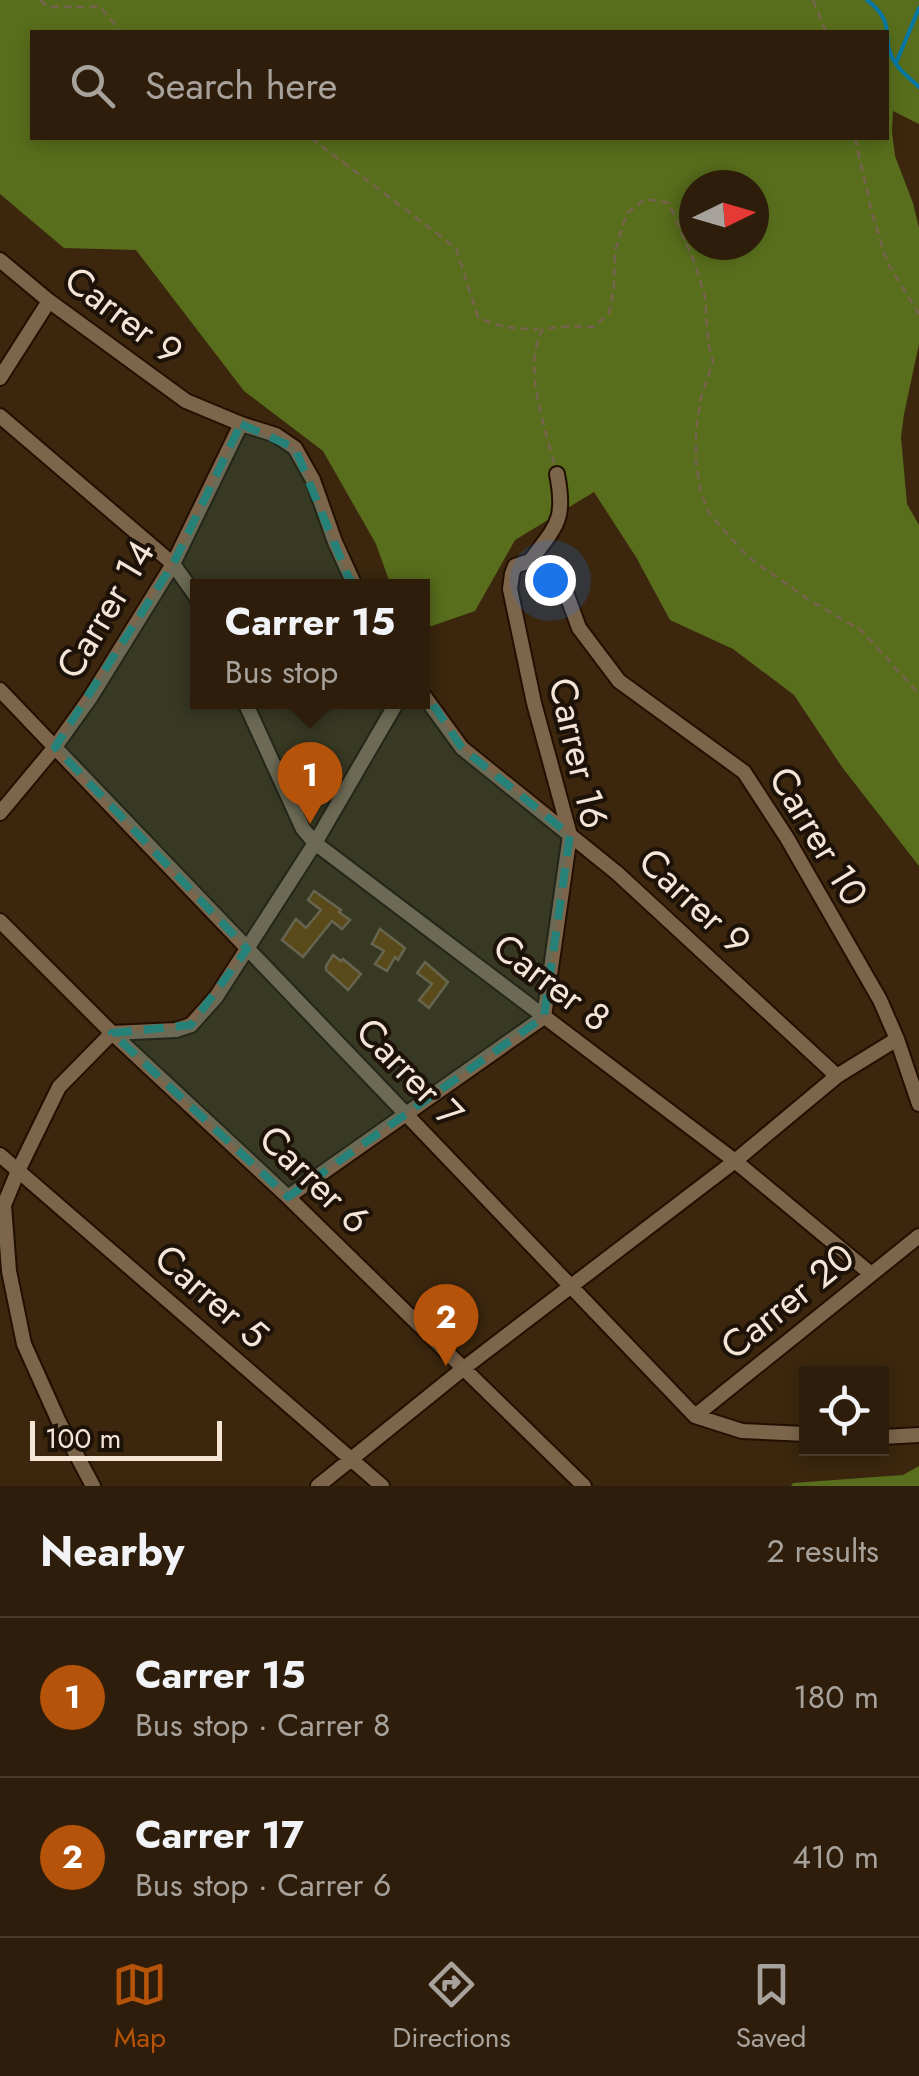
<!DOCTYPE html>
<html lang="en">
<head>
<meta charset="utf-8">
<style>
	:root { --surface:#2d1d0a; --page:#352613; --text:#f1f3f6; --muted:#a7a29c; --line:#483b2b; --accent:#b45309 }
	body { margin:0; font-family:Jost,sans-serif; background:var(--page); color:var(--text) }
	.controls { position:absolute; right:30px; bottom:30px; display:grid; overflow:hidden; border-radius:0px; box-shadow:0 5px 15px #0003 }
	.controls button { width:90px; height:90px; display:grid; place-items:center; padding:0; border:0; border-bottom:2px solid var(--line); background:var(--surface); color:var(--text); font:50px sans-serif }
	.compass { position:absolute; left:679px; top:170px; width:90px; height:90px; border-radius:50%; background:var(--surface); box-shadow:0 5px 15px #0003; rotate:85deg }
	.scale { position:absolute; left:30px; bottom:25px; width:192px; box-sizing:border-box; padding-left:10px; border:5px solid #f4e5d7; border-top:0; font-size:28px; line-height:35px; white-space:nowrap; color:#f4e5d7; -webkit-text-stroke:8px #1c1208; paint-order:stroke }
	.you { position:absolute; left:550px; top:580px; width:35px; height:35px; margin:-25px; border:8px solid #fff; border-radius:50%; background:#1a73e8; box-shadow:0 0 0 15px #1a73e833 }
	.badge { display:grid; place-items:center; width:65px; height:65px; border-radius:50%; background:var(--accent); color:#fff; font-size:32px; font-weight:700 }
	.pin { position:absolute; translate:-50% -82px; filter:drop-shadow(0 2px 5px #0008) }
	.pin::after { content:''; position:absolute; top:52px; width:35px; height:30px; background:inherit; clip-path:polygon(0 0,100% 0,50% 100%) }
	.popup { position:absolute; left:190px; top:579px; width:240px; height:130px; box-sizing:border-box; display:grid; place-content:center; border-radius:0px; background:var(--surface); filter:drop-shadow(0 2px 8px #0005); font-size:32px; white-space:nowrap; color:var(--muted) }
	.popup b { font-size:38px; color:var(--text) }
	.popup::after { content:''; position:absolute; left:50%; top:100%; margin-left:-20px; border:20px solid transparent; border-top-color:var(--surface) }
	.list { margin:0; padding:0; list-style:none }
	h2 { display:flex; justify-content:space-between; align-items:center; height:130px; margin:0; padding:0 40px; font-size:42px }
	h2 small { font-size:32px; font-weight:400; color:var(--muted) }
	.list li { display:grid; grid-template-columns:65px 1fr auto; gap:30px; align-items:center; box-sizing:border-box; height:160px; padding:0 40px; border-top:2px solid var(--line) }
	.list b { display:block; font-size:38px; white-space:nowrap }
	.list p { margin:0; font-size:32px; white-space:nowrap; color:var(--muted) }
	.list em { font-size:32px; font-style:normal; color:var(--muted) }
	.icon { flex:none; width:55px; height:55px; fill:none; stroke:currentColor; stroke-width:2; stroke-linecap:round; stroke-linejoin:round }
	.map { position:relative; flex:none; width:919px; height:1486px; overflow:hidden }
	.search { position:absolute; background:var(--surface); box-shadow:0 5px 15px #0003; left:30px; right:30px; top:30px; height:110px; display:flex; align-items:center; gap:25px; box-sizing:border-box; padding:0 35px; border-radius:0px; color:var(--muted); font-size:38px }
	.sheet { height:450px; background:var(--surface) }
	nav { display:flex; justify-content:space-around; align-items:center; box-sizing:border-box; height:140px; border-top:2px solid var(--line); background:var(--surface); font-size:28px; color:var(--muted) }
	nav a { display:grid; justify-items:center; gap:5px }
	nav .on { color:var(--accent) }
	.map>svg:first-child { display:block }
	.forest { fill:#586e1c; fill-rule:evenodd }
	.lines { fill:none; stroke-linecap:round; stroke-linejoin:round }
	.stream { stroke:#0677a2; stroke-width:4 }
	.building { fill:#673d02; stroke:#775e46; stroke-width:2.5 }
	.street-casing { stroke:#220f00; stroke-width:18 }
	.path { stroke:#76634d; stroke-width:2.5; stroke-dasharray:8 5; stroke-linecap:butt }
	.street { stroke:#7d654b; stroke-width:14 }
	.marked { fill:#268178; fill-opacity:0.2; stroke:#268178; stroke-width:8; stroke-dasharray:20 12; stroke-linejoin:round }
	.labels { text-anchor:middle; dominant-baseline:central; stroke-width:8; stroke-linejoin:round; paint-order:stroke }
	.street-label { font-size:38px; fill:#f4e5d7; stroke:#1c1208 }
</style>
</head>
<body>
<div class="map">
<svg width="919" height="1486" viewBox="0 0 919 1486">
	<rect width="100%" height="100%" fill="#3c270e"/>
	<!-- forest -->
	<path class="forest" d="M 0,0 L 919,0 L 919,124 L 893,111 L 892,132 L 895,156 L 913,203 L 919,228 L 919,344 L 904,414 L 901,437 L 907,504 L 919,525 L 919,866 L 842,767 L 794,695 L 733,649 L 670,620 L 636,557 L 594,492 L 515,540 L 475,611 L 423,629 L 422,586 L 391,586 L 376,544 L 323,451 L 244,391 L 136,250 L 64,248 L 0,194 ZM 32,32 L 886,32 L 886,138 L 32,138 ZM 694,185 L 754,185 L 754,245 L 694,245 Z
		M 919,1466 L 919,1486 L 791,1486 L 793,1483 L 903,1475 Z"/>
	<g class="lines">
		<!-- stream -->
		<path class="stream" d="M 867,0 C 900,26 878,38 896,64 C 901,72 912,80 919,87
			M 896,63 L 919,8"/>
	</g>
	<!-- building -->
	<path class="building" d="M 314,891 L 341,910 L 339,912 L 350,920 L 342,929 L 332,921 L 303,957 L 282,940 L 296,919 L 306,928 L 321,910 L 308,900 Z
		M 380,929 L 405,948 L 398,960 L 395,957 L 387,971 L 375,964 L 384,951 L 372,944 Z
		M 333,955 L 341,961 L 343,959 L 361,974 L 348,990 L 326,970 L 326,966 Z
		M 425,962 L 448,982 L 429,1008 L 419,1000 L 432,984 L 417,973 Z"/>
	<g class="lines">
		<defs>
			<path id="street" d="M 0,260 L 49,301 L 186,401 L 241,424 L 276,435 L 295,448 L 313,480 L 335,542 L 355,586
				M 0,378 L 49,301
				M 0,416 L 173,564 L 198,599
				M 530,561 L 546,566 L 563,584 L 579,628 L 619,681 L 744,772 L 787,838 L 880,1000 L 897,1039 L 919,1104
				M 530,561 C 557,525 566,520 557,474
				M 0,690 L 695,1416 L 742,1431 L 806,1434
				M 422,693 L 462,748 L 617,873 L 837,1076
				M 245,702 L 303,829 L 315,843 L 735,1161 L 871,1274
				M 0,813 L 55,747 L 90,698 L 173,564 L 241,424
				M 0,921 L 112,1033 L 288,1197 L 584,1486
				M 0,1155 L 382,1486
				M 288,1197 L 544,1017 L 570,835 L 534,703 L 510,589 L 512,574 L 515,566 L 530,561
				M 695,1416 L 919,1236
				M 882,1437 L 919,1435
				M 93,1486 L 59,1422 L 24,1344 L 9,1271 L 4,1205 L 18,1171 L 59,1087 L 112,1033 L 176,1030 L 191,1025 L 216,997 L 315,843 L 397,702
				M 318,1486 L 464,1368 L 735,1161 L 837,1076 L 897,1039"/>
		</defs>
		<!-- street casing -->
		<use href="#street" class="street-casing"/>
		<!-- path -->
		<path class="path" d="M 40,0 L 49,7 L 100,7 L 122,32
			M 813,0 L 826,32
			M 311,138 L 456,248 L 478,317 C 499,328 516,329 539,329
			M 855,138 L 872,213 L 887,262 L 919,314
			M 554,463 C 544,425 522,364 543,329 L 571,326 L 594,327 L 609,313 L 614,288 L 615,251 L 627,213 L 645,199 L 669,203 L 695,264 L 705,297 L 708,342 L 713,362 L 701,398 L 696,430 L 696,463 L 700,488 L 708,512 L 747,556 L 806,598 L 862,631 L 919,694"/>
		<!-- street -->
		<use href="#street" class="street"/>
	</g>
	<!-- marked area -->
	<path class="marked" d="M 241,424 L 295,448 L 348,576 L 462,748 L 570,835 L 544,1017 L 288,1197 L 112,1033 L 191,1025 L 247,949 L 55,747 L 173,564 Z"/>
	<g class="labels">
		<!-- street labels -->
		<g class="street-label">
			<text transform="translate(124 315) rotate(37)">Carrer 9</text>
			<text transform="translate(105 609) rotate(-59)">Carrer 14</text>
			<text transform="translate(579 753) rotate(77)">Carrer 16</text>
			<text transform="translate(819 836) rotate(59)">Carrer 10</text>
			<text transform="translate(695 901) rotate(43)">Carrer 9</text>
			<text transform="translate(552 982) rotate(37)">Carrer 8</text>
			<text transform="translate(410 1072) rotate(46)">Carrer 7</text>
			<text transform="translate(315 1179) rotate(44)">Carrer 6</text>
			<text transform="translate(212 1296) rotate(41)">Carrer 5</text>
			<text transform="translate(787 1301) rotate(-39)">Carrer 20</text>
		</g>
	</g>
</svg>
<div class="controls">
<button><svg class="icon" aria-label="locate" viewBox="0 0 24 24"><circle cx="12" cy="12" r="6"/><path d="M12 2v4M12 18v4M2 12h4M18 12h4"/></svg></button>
</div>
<svg class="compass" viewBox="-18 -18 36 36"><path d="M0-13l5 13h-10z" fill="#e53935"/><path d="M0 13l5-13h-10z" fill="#a7a29c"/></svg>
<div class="scale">100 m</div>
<div class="you"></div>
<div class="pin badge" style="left:310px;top:824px">1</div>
<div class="popup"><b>Carrer 15</b>Bus stop</div>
<div class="pin badge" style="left:446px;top:1366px">2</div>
<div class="search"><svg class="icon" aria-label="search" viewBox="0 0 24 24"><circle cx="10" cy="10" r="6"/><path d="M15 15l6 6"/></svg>Search here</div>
</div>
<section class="sheet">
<h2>Nearby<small>2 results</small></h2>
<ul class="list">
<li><span class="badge">1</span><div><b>Carrer 15</b><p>Bus stop · Carrer 8</p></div><em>180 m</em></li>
<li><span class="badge">2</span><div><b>Carrer 17</b><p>Bus stop · Carrer 6</p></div><em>410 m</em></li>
</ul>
</section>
<nav>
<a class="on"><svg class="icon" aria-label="map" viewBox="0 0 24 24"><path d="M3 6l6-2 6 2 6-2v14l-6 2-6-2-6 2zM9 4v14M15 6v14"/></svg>Map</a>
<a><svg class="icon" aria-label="directions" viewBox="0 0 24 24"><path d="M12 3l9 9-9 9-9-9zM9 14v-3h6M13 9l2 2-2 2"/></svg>Directions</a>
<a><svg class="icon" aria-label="saved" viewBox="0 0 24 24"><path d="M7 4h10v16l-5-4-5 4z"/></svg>Saved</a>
</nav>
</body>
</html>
